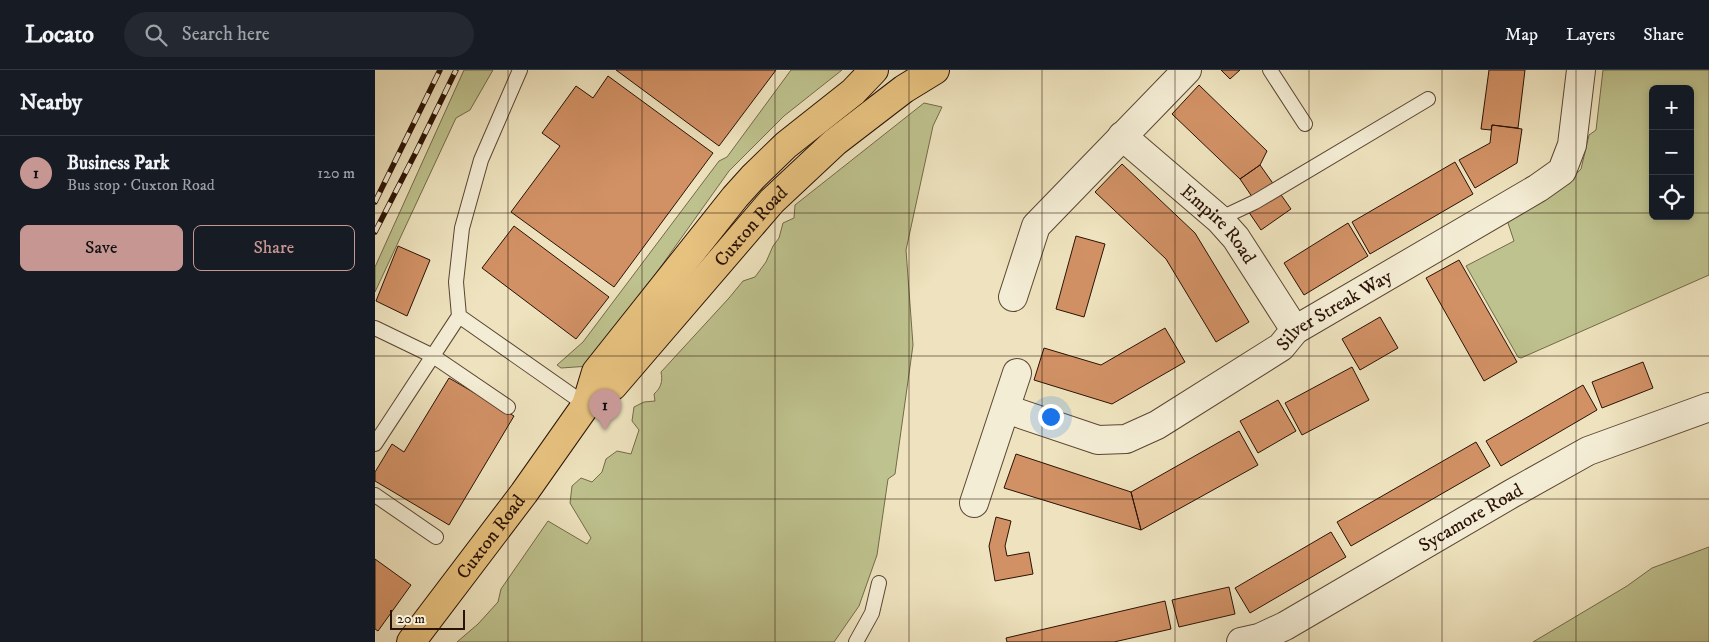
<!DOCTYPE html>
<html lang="en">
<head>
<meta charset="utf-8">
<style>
	:root { --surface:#171b24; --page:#242831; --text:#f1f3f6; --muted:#9ea1a6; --line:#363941; --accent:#c59692 }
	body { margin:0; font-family:"IM FELL DW Pica",serif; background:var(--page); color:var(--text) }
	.controls { position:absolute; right:15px; top:15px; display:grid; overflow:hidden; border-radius:8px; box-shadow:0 2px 8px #0003 }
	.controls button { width:45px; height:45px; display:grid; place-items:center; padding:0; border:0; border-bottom:1px solid var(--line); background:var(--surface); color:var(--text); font:25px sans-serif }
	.scale { position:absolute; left:15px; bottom:12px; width:75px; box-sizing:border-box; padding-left:5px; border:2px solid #2a1205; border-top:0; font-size:14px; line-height:18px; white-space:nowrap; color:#2a1205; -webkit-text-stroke:4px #f4edd5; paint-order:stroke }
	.you { position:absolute; left:675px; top:346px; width:18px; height:18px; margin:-12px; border:4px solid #fff; border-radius:50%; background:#1a73e8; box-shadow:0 0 0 8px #1a73e833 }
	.badge { display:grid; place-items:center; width:32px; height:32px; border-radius:50%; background:var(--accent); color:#111; font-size:16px; font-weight:700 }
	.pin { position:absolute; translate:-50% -41px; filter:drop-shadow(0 1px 2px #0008) }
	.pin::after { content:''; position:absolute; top:26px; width:18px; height:15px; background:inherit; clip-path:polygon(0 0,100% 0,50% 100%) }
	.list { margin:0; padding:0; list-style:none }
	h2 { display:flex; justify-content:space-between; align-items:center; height:65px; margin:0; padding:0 20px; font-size:21px }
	h2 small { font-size:16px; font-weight:400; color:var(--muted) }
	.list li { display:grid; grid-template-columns:32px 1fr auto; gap:15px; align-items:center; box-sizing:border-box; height:75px; padding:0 20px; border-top:1px solid var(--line) }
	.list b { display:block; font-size:19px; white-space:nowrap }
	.list p { margin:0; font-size:16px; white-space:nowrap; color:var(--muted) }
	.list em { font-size:16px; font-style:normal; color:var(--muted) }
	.actions { display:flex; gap:10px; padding:15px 20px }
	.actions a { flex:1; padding:11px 0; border:1px solid var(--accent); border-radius:8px; text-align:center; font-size:18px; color:var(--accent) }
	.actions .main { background:var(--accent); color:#111 }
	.icon { flex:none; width:28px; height:28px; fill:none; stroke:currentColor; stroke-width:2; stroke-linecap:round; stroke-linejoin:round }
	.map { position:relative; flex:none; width:1334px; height:572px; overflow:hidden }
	header { display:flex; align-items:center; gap:30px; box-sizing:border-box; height:70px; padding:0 25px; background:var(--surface); border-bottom:1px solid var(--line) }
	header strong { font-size:24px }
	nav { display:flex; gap:28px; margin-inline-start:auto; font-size:18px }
	.search { width:350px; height:45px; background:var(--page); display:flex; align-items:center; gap:12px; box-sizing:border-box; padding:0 18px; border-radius:28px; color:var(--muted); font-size:19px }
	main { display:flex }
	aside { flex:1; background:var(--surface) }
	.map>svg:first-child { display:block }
	.green { fill:#bec28e; stroke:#746a4a; fill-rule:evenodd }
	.building { fill:#d19165; stroke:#2a1205 }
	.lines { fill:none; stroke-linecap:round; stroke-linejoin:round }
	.lane-casing { stroke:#5b4633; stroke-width:16 }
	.street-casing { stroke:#5b4633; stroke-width:30 }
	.primary-casing { stroke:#2a1205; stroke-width:30 }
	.lane { stroke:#f4edd5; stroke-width:14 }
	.street { stroke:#f4edd5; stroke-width:28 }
	.primary { stroke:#e7c27f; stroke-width:28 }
	.rail-casing { stroke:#2a1205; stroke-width:5.5 }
	.rail { stroke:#f4edd5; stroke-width:4; stroke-dasharray:11; stroke-linecap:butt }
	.grid { fill:none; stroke:#2a1205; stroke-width:1; stroke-opacity:0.55 }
	.labels { text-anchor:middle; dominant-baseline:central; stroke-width:4; stroke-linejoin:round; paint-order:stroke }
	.street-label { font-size:19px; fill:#2a1205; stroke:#f4edd5 }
</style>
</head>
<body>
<header>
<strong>Locato</strong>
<div class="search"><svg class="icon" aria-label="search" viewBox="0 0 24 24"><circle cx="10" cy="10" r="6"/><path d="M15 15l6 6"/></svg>Search here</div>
<nav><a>Map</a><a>Layers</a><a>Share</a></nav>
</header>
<main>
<aside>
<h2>Nearby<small></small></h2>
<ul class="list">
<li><span class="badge">1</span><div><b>Business Park</b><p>Bus stop · Cuxton Road</p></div><em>120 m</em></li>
</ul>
<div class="actions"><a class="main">Save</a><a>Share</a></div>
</aside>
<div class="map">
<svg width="1334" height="572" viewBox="0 0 1334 572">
	<rect width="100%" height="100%" fill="#eee3be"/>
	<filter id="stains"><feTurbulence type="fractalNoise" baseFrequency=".004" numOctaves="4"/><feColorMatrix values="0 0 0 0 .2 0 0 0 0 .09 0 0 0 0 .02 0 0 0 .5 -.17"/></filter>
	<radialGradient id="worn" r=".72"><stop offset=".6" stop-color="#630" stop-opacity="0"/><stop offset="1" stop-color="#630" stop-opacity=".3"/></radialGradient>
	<!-- green -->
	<path class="green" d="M 89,0 L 118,0 L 95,40 L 81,48 L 0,222 L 0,197 Z
		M 416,0 L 467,0 L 409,46 L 354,101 L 215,296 L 186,298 L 182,295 L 208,272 L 344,91 L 352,87 Z
		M 1228,0 L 1334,0 L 1334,205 L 1146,288 L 1143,287 L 1091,196 L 1139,171 L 1132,150 L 1185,120 L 1206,99 L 1214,65 L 1221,60 ZM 1278,19 L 1315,19 L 1315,146 L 1278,146 Z
		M 549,33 L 567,37 L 558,56 L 531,180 L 538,275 L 520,404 L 513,409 L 502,485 L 484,536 L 459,572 L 82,572 L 103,554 L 123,532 L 126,519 L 173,451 L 212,474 L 216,468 L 195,433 L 197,416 L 206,408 L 217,412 L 227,402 L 231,389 L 242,381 L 256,384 L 264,360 L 257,351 L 259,337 L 269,332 L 280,331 L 279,324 C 286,318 288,311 286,302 L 354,228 L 368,211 L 380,207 L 391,192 L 398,176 L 404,168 L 408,153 L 419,148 L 420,135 Z
		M 1334,477 L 1334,572 L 1158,572 L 1252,516 L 1277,498 Z"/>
	<!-- building -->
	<path class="building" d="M 241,0 L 401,0 L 344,76 Z
		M 846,0 L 865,0 L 855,9 Z
		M 1114,0 L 1150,0 L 1143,58 L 1117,55 L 1116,60 L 1106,59 Z
		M 233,6 L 338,83 L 239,217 L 136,142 L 185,76 L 167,63 L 201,16 L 218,28 Z
		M 824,15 L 892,81 L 885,95 L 865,109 L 797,44 Z
		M 1117,55 L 1147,59 L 1142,93 L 1100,118 L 1084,90 L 1115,73 Z
		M 1080,92 L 1098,124 L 995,184 L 977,152 Z
		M 747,94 L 820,163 L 874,252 L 841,272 L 791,189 L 720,122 Z
		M 885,95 L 916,139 L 886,160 L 873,141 L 882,134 L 865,109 Z
		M 973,153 L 993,186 L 929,225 L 909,193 Z
		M 139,156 L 234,227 L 201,269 L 107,198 Z
		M 701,166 L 730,174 L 709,247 L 681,239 Z
		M 23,176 L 55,190 L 32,246 L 1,231 Z
		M 1084,190 L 1142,292 L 1109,311 L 1051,208 Z
		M 1005,247 L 1023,278 L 985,300 L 967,269 Z
		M 790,258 L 810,292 L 737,334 L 659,310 L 669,278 L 726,295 Z
		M 1268,292 L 1278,318 L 1227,338 L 1217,312 Z
		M 977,297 L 994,330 L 927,365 L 910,333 Z
		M 74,308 L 139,346 L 74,455 L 0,411 L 0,402 L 17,374 L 29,382 Z
		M 1208,315 L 1222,340 L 1126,396 L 1111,371 Z
		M 903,330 L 921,361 L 883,383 L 865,351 Z
		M 864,361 L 883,395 L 766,460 L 756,422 Z
		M 1101,372 L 1115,396 L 976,476 L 962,452 Z
		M 641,384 L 756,422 L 766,460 L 629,418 Z
		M 621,447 L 636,451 L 630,476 L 632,486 L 654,482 L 658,504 L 620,511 L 614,476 Z
		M 956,462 L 971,487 L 875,543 L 860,518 Z
		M 0,489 L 36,515 L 3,561 L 0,559 Z
		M 854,517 L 860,544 L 804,557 L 797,530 Z
		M 790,531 L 796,559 L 739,572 L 632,572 L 631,568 Z"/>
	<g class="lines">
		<defs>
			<path id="lane" d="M 145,0 L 106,90 L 87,158 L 81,212 L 84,246 L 211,335
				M 895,0 L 930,54
				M 844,149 L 880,132 L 1053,29
				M 0,258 L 58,286 L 133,337
				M 0,374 L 84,246
				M 0,425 L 61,467
				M 481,572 L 497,543 L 504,513"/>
			<g id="street">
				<path id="s1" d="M 747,66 L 844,149 L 861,168 L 920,260"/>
				<path d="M 638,227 L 661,156 L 812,0"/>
				<path id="s2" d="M 631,339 L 723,370 L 751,369 L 782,355 L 906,277 L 920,260 L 1163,118 L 1187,101 L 1197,75 L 1206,0"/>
				<path d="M 599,433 L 642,303"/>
				<path id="s3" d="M 866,572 L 884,568 L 910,556 L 1136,424 L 1213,381 L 1334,337"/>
			</g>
			<g id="primary">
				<path id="s4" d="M 211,335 L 238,316 L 397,131 L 460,72 L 529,19 L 560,0"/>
				<path id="s5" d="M 36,572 L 149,423 L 211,335 L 221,302 L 360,127 L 378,107 L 411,75 L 478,22 L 499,0"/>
			</g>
		</defs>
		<!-- lane casing -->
		<use href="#lane" class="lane-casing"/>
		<!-- street casing -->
		<use href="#street" class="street-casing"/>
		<!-- primary casing -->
		<use href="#primary" class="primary-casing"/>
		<!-- lane -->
		<use href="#lane" class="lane"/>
		<!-- street -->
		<use href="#street" class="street"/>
		<!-- primary -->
		<use href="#primary" class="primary"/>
		<defs>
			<path id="rail" d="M 0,132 L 65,0
				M 0,162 L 41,82 L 81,0"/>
		</defs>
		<!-- rail casing -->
		<use href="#rail" class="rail-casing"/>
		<!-- rail -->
		<use href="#rail" class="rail"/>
	</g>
	<!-- grid -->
	<path class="grid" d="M 133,0 L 133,572M 267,0 L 267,572M 400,0 L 400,572M 534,0 L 534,572M 667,0 L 667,572M 800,0 L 800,572M 934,0 L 934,572M 1067,0 L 1067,572M 1201,0 L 1201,572M 0,143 L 1278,143M 1315,143 L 1334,143M 0,286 L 1334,286M 0,429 L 1334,429"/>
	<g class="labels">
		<!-- street labels -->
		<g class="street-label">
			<text stroke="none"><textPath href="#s4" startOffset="244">Cuxton Road</textPath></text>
			<text stroke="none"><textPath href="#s1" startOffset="131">Empire Road</textPath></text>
			<text stroke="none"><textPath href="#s2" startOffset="371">Silver Streak Way</textPath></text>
			<text stroke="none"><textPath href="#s3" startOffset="262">Sycamore Road</textPath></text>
			<text stroke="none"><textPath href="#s5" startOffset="132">Cuxton Road</textPath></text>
		</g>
	</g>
	<rect width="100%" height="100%" filter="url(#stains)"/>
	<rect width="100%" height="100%" fill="url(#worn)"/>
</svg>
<div class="controls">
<button>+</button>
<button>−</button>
<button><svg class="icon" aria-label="locate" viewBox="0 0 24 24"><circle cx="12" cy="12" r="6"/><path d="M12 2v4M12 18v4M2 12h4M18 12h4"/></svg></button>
</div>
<div class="scale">20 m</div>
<div class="you"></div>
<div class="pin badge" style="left:230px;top:360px">1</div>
</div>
</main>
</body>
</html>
